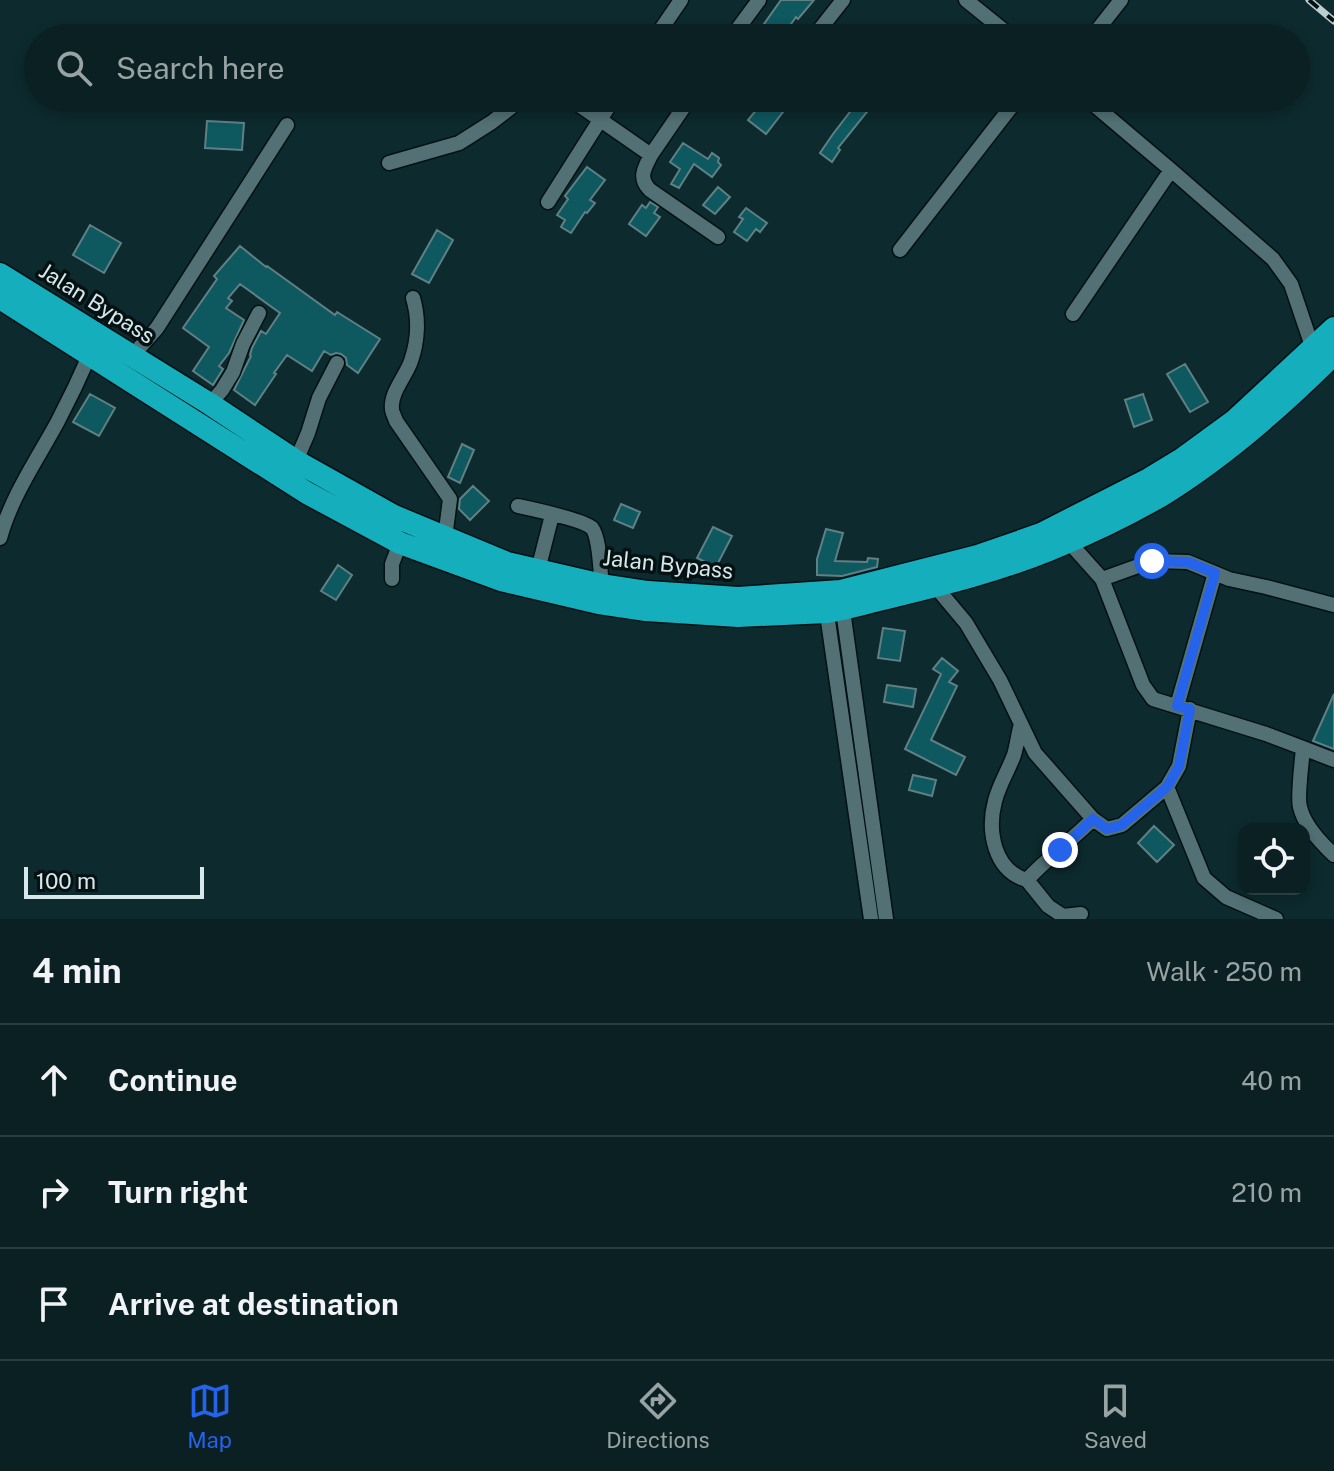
<!DOCTYPE html>
<html lang="en">
<head>
<meta charset="utf-8">
<style>
	:root { --surface:#0a2022; --page:#182d2f; --text:#f1f3f6; --muted:#99a3a5; --line:#2a3e40; --accent:#2563eb }
	body { margin:0; font-family:"Public Sans",sans-serif; background:var(--page); color:var(--text) }
	.controls { position:absolute; right:24px; bottom:24px; display:grid; overflow:hidden; border-radius:16px; box-shadow:0 4px 12px #0003 }
	.controls button { width:72px; height:72px; display:grid; place-items:center; padding:0; border:0; border-bottom:2px solid var(--line); background:var(--surface); color:var(--text); font:40px sans-serif }
	.scale { position:absolute; left:24px; bottom:20px; width:180px; box-sizing:border-box; padding-left:8px; border:4px solid #d7e8ea; border-top:0; font-size:22px; line-height:28px; white-space:nowrap; color:#d7e8ea; -webkit-text-stroke:6px #051112; paint-order:stroke }
	.stop { position:absolute; width:24px; height:24px; margin:-18px; border:6px solid #2563eb; border-radius:50%; background:#fff }
	.stop.end { background:#2563eb; border-color:#fff; box-shadow:0 2px 8px #0008 }
	.list { margin:0; padding:0; list-style:none }
	h2 { display:flex; justify-content:space-between; align-items:center; height:104px; margin:0; padding:0 32px; font-size:34px }
	h2 small { font-size:26px; font-weight:400; color:var(--muted) }
	.list li { display:grid; grid-template-columns:52px 1fr auto; gap:24px; align-items:center; box-sizing:border-box; height:112px; padding:0 32px; border-top:2px solid var(--line) }
	.list b { display:block; font-size:30px; white-space:nowrap }
	.list em { font-size:26px; font-style:normal; color:var(--muted) }
	.icon { flex:none; width:44px; height:44px; fill:none; stroke:currentColor; stroke-width:2; stroke-linecap:round; stroke-linejoin:round }
	.map { position:relative; flex:none; width:1334px; height:919px; overflow:hidden }
	.search { position:absolute; background:var(--surface); box-shadow:0 4px 12px #0003; left:24px; right:24px; top:24px; height:88px; display:flex; align-items:center; gap:20px; box-sizing:border-box; padding:0 28px; border-radius:44px; color:var(--muted); font-size:30px }
	.sheet { height:440px; background:var(--surface) }
	nav { display:flex; justify-content:space-around; align-items:center; box-sizing:border-box; height:112px; border-top:2px solid var(--line); background:var(--surface); font-size:22px; color:var(--muted) }
	nav a { display:grid; justify-items:center; gap:4px }
	nav .on { color:var(--accent) }
	.map>svg:first-child { display:block }
	.building { fill:#0e585f; stroke:#618083; stroke-width:2 }
	.lines { fill:none; stroke-linecap:round; stroke-linejoin:round }
	.minor-casing { stroke:#001214; stroke-width:17 }
	.highway-casing { stroke:#001214; stroke-width:25 }
	.minor { stroke:#537175; stroke-width:14 }
	.highway { stroke:#15aebc; stroke-width:22 }
	.rail-casing { stroke:#bbced0; stroke-width:7 }
	.rail { stroke:#051112; stroke-width:4; stroke-dasharray:12; stroke-linecap:butt }
	.route { stroke:#2563eb; stroke-width:10 }
	.labels { text-anchor:middle; dominant-baseline:central; stroke-width:7; stroke-linejoin:round; paint-order:stroke }
	.street-label { font-size:22px; fill:#d7e8ea; stroke:#051112 }
</style>
</head>
<body>
<div class="map">
<svg width="1334" height="919" viewBox="0 0 1334 919">
	<rect width="100%" height="100%" fill="#0d2a2e"/>
	<!-- building -->
	<path class="building" d="M 781,0 L 814,0 L 798,19 L 796,17 L 781,38 L 754,38 Z
		M 766,98 L 783,112 L 766,134 L 748,120 Z
		M 860,99 L 870,108 L 838,148 L 840,150 L 832,162 L 820,153 L 833,134 Z
		M 207,121 L 244,123 L 242,150 L 205,148 Z
		M 683,143 L 708,159 L 712,153 L 719,158 L 718,162 L 721,165 L 712,177 L 694,164 L 679,188 L 671,184 L 680,169 L 670,162 Z
		M 587,167 L 605,180 L 590,200 L 595,203 L 587,213 L 585,212 L 571,233 L 561,227 L 565,220 L 557,215 L 568,199 L 565,196 Z
		M 718,187 L 730,197 L 715,214 L 703,205 Z
		M 650,202 L 658,207 L 654,213 L 660,217 L 646,236 L 629,224 L 642,205 L 646,208 Z
		M 746,208 L 767,223 L 760,232 L 756,229 L 747,241 L 734,232 L 743,219 L 739,217 Z
		M 90,225 L 121,243 L 104,273 L 73,255 Z
		M 437,230 L 453,240 L 429,283 L 412,274 Z
		M 240,246 L 266,267 L 267,266 L 335,315 L 337,312 L 380,339 L 358,373 L 347,365 L 346,358 L 341,354 L 336,353 L 331,355 L 324,351 L 312,371 L 287,355 L 274,373 L 276,374 L 255,405 L 234,390 L 251,356 L 250,355 L 252,348 L 261,331 L 266,334 L 280,313 L 240,284 L 228,298 L 232,301 L 226,308 L 244,320 L 229,353 L 219,366 L 223,369 L 213,385 L 193,371 L 209,347 L 183,328 L 217,279 L 214,276 Z
		M 1185,364 L 1208,402 L 1190,412 L 1167,374 Z
		M 90,394 L 115,408 L 99,436 L 73,422 Z
		M 1143,394 L 1152,420 L 1134,427 L 1125,400 Z
		M 462,444 L 474,450 L 460,483 L 448,477 Z
		M 473,486 L 489,501 L 470,520 L 459,509 L 460,499 Z
		M 621,504 L 640,512 L 633,528 L 614,520 Z
		M 713,527 L 732,536 L 716,567 L 697,558 Z
		M 826,529 L 843,533 L 835,561 L 867,562 L 868,558 L 878,559 L 877,567 L 842,576 L 817,575 L 817,559 Z
		M 338,565 L 352,575 L 336,600 L 321,591 Z
		M 883,628 L 905,631 L 900,661 L 878,658 Z
		M 942,658 L 958,671 L 949,682 L 957,686 L 931,740 L 965,757 L 956,775 L 905,749 L 941,674 L 933,669 Z
		M 887,685 L 916,689 L 913,707 L 884,702 Z
		M 1334,694 L 1334,749 L 1313,741 Z
		M 913,775 L 936,780 L 932,796 L 909,790 Z
		M 1154,826 L 1174,845 L 1157,862 L 1138,843 Z"/>
	<g class="lines">
		<defs>
			<path id="minor" d="M 966,0 L 1013,38
				M 655,38 L 681,0
				M 731,38 L 759,0
				M 813,38 L 843,0
				M 1091,38 L 1121,0
				M 569,98 L 651,155 L 690,98
				M 1086,98 L 1171,170 L 1273,259 L 1291,284 L 1313,349
				M 651,155 C 644,169 638,178 650,190 L 718,237
				M 389,163 L 459,143 L 492,122 L 523,98
				M 548,202 L 614,98
				M 900,250 L 1018,98
				M 413,298 C 419,318 418,341 411,361 C 406,376 390,393 392,409 C 392,413 395,417 396,421 L 450,499 L 445,538
				M 1073,314 L 1171,170
				M 132,356 L 157,328 L 287,125
				M 210,404 L 222,390 L 233,372 L 243,344 L 259,313
				M 296,461 L 308,433 L 319,398 L 337,363
				M 518,506 C 532,509 584,520 592,528 C 600,538 600,572 602,585
				M 0,538 C 12,495 37,460 58,421 C 69,400 80,377 90,354
				M 1068,541 L 1102,579 L 1143,685 L 1153,699 L 1266,734 L 1303,748 C 1302,761 1297,798 1300,807 C 1304,825 1321,843 1334,855
				M 538,570 L 552,515
				M 392,579 L 392,564 L 400,543
				M 1102,579 L 1152,561 L 1188,562 L 1229,579 L 1266,587 L 1334,605
				M 935,586 L 966,623 L 1000,680 L 1035,753 L 1093,819 L 1107,829 L 1122,825 L 1167,787 L 1179,766 L 1190,709
				M 842,603 L 886,919
				M 826,607 L 871,919
				M 1177,706 L 1215,573
				M 1021,724 C 1018,734 1017,745 1014,755 C 1008,771 999,785 995,801 C 987,831 994,871 1027,880
				M 1303,748 L 1334,760
				M 1167,787 L 1204,878 L 1226,897 L 1276,919
				M 1081,914 L 1063,916 L 1048,906 L 1027,880 C 1047,858 1072,840 1093,819"/>
			<path id="highway" d="M 0,274 L 210,404 L 296,461 L 394,516 L 507,563 L 602,585 L 648,592 L 738,598 L 841,591 L 978,556 L 1041,534 L 1149,479 L 1182,459 L 1234,421 L 1334,328
				M 0,298 L 307,493 L 400,543 L 501,580 L 599,603 L 646,610 L 738,616 L 827,612 L 843,609 C 912,591 983,577 1049,550 C 1086,535 1124,517 1159,497 C 1223,458 1281,407 1334,354"/>
		</defs>
		<!-- minor casing -->
		<use href="#minor" class="minor-casing"/>
		<!-- highway casing -->
		<use href="#highway" class="highway-casing"/>
		<!-- minor -->
		<use href="#minor" class="minor"/>
		<!-- highway -->
		<use href="#highway" class="highway"/>
		<defs>
			<path id="rail" d="M 1309,0 L 1334,21"/>
		</defs>
		<!-- rail casing -->
		<use href="#rail" class="rail-casing"/>
		<!-- rail -->
		<use href="#rail" class="rail"/>
	</g>
	<g class="lines">
		<!-- route -->
		<path class="route" d="M 1060,850 L 1093,819 L 1107,829 L 1122,825 L 1167,787 L 1179,766 L 1190,709 L 1177,706 L 1215,573 L 1188,562 L 1152,561"/>
	</g>
	<g class="labels">
		<!-- street labels -->
		<g class="street-label">
			<text transform="translate(97 303) rotate(32)">Jalan Bypass</text>
			<text transform="translate(668 564) rotate(6)">Jalan Bypass</text>
		</g>
	</g>
</svg>
<div class="controls">
<button><svg class="icon" aria-label="locate" viewBox="0 0 24 24"><circle cx="12" cy="12" r="6"/><path d="M12 2v4M12 18v4M2 12h4M18 12h4"/></svg></button>
</div>
<div class="scale">100 m</div>
<div class="stop" style="left:1152px;top:561px"></div>
<div class="stop end" style="left:1060px;top:850px"></div>
<div class="search"><svg class="icon" aria-label="search" viewBox="0 0 24 24"><circle cx="10" cy="10" r="6"/><path d="M15 15l6 6"/></svg>Search here</div>
</div>
<section class="sheet">
<h2>4 min<small>Walk · 250 m</small></h2>
<ul class="list">
<li><svg class="icon" aria-label="ahead" viewBox="0 0 24 24"><path d="M12 20V5M6 11l6-6 6 6"/></svg><div><b>Continue</b></div><em>40 m</em></li>
<li><svg class="icon" aria-label="right" viewBox="0 0 24 24"><path d="M7 20v-9h11M14 6l5 5-5 5"/></svg><div><b>Turn right</b></div><em>210 m</em></li>
<li><svg class="icon" aria-label="arrive" viewBox="0 0 24 24"><path d="M6 21V4h12l-3 4 3 4H6"/></svg><div><b>Arrive at destination</b></div></li>
</ul>
</section>
<nav>
<a class="on"><svg class="icon" aria-label="map" viewBox="0 0 24 24"><path d="M3 6l6-2 6 2 6-2v14l-6 2-6-2-6 2zM9 4v14M15 6v14"/></svg>Map</a>
<a><svg class="icon" aria-label="directions" viewBox="0 0 24 24"><path d="M12 3l9 9-9 9-9-9zM9 14v-3h6M13 9l2 2-2 2"/></svg>Directions</a>
<a><svg class="icon" aria-label="saved" viewBox="0 0 24 24"><path d="M7 4h10v16l-5-4-5 4z"/></svg>Saved</a>
</nav>
</body>
</html>
